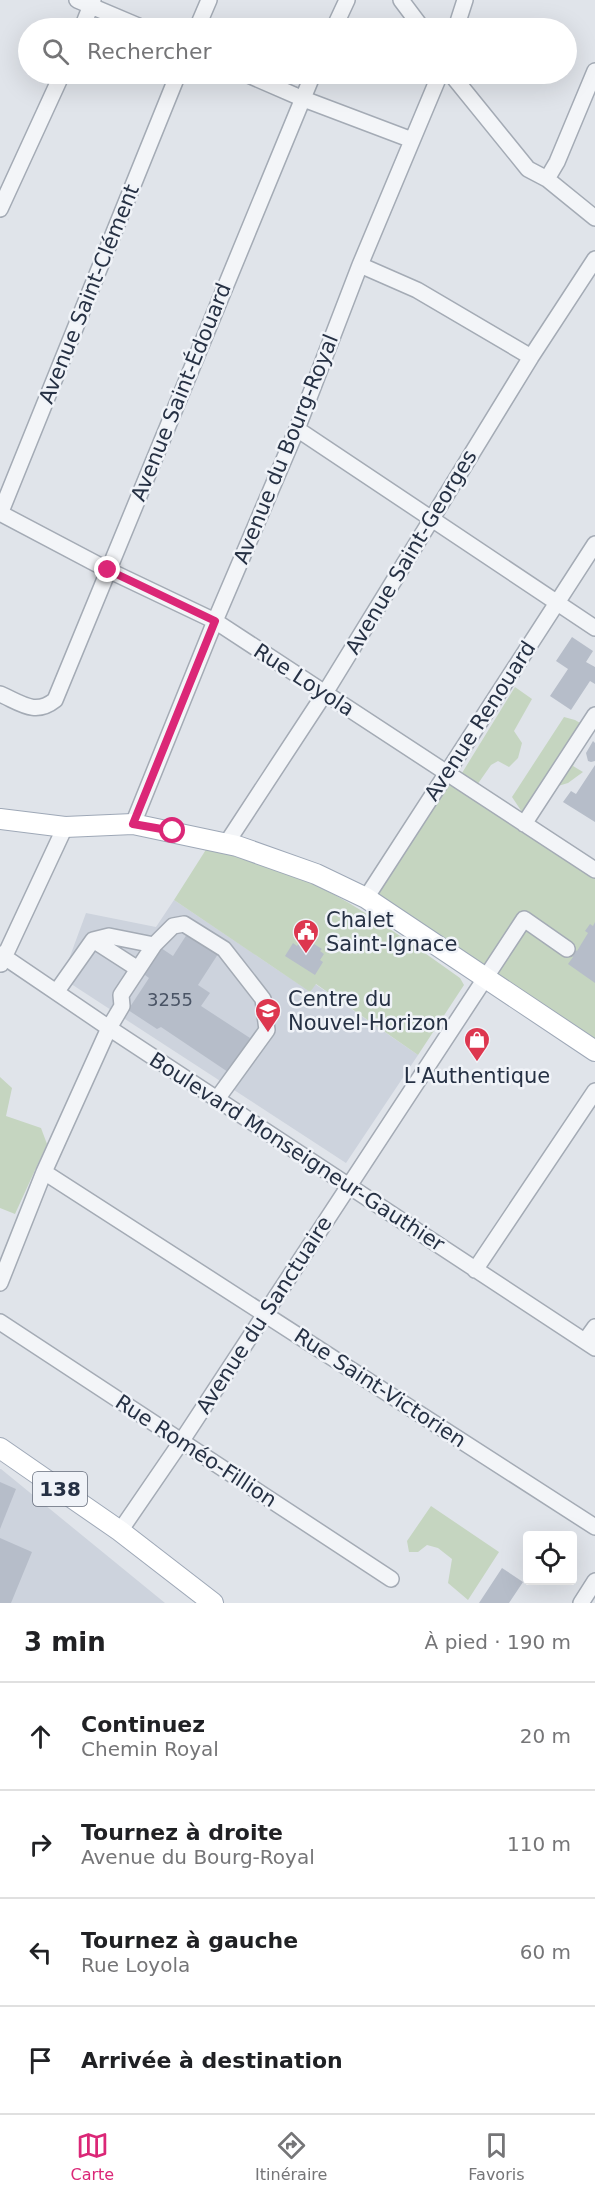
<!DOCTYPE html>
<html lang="fr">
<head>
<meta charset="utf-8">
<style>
	:root { --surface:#fff; --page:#f2f2f2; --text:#202124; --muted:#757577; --line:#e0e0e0; --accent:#db2777 }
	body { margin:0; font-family:"DejaVu Sans",sans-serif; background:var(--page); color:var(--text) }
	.controls { position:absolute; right:18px; bottom:18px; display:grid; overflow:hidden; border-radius:6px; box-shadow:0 6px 24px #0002 }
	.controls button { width:54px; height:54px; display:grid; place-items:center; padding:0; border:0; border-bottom:2px solid var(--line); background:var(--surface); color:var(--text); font:30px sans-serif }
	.stop { position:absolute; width:18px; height:18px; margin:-14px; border:4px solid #db2777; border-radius:50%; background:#fff }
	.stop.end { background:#db2777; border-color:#fff; box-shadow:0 2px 6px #0008 }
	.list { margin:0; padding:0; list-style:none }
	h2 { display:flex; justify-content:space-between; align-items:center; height:78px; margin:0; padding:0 24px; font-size:26px }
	h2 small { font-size:20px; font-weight:400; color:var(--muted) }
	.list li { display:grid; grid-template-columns:39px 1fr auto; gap:18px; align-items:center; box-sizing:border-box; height:108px; padding:0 24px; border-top:2px solid var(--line) }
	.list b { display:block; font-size:22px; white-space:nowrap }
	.list p { margin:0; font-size:20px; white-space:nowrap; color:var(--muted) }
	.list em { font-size:20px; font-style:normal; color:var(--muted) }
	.icon { flex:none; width:33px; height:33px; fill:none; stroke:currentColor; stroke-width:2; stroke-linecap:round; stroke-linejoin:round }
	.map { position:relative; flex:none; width:595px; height:1603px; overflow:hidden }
	.search { position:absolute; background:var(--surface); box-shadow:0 6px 24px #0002; left:18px; right:18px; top:18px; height:66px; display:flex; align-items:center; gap:15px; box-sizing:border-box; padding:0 21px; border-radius:33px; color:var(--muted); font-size:22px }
	.sheet { height:510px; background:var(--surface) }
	nav { display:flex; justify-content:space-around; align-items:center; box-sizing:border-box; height:84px; border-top:2px solid var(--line); background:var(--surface); font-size:16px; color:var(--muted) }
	nav a { display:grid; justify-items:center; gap:3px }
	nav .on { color:var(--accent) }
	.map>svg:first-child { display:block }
	.built { fill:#cdd3dd }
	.green { fill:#c5d5c0 }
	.building { fill:#b6bdc9 }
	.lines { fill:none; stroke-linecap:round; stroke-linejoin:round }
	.minor-casing { stroke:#a4abb5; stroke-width:18 }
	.major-casing { stroke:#9ea8b7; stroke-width:22 }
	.minor { stroke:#f3f5f8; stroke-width:15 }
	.major { stroke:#fff; stroke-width:20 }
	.route { stroke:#db2777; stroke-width:8 }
	.labels { text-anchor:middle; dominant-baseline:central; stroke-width:5; stroke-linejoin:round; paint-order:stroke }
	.number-label { font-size:18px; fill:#4a5465 }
	.shield { fill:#f0f3f8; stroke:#636b7a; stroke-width:1.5 }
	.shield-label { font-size:20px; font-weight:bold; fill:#263144 }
	.street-label { font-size:21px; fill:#263144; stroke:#f0f3f8 }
	.poi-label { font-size:21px; fill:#263144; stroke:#f0f3f8; text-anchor:start }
</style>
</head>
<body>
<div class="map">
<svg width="595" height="1603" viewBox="0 0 595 1603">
	<rect width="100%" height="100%" fill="#e0e4ea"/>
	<!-- built -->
	<path class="built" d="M 174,900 L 309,991 L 315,984 L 418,1055 L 346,1163 L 62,978 L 86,913 L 156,927 Z
		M 0,1469 L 1,1469 L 165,1603 L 0,1603 Z"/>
	<!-- green -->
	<path class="green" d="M 515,687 L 532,699 L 514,731 L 522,743 L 518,758 L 509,767 L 498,761 L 491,765 L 477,785 L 462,773 Z
		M 564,717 L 575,720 L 592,730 L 573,766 L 583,772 L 568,783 L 558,786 L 522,812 L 512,797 Z
		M 447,773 L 595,870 L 595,1051 L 366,898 Z
		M 207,848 C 249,861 293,872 333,894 C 377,918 419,949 460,978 L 464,985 L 418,1055 L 316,984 L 310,992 L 174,900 Z
		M 0,1077 L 12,1088 L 6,1116 L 41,1128 L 47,1144 L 15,1214 L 0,1208 Z
		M 431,1506 L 499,1552 L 468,1600 L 448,1583 L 452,1559 L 438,1548 L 427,1545 L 418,1552 L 409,1552 L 407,1541 Z"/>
	<!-- building -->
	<path class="building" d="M 572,637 L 593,651 L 586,662 L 595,667 L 595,684 L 590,681 L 571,710 L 550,696 L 568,669 L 556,661 Z
		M 593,741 L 595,743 L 595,761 L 591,762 L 588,761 L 586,753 Z
		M 595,765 L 595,822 L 563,802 L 571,791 L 576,794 Z
		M 595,922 L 595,983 L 568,964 L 573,957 L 568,953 L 572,947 L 577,951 L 588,933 L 585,931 L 590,924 L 593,926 Z
		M 189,931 L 220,951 L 198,985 L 210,993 L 201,1006 L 250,1038 L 228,1072 L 161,1027 L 157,1029 L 128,1010 L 149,978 L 141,972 L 158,946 L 173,956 Z
		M 303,937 L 322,949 L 320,951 L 324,954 L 320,960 L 323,962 L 315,975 L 285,956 L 293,943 L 297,946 Z
		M 0,1482 L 16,1489 L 0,1529 Z
		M 0,1538 L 32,1552 L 11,1603 L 0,1603 Z
		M 502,1568 L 523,1582 L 509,1603 L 479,1603 Z"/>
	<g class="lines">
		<defs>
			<path id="minor" d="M 77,0 L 143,28
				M 401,0 L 422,28
				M 82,28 L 93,0
				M 197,28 L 209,0
				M 334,28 L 347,0
				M 456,28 L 465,0
				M 246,74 L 301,98 L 412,140
				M 451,74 L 528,169 L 547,179 L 595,218
				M 547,179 L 557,162 L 595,71
				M 0,209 L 62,74
				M 360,265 L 417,290 L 531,357
				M 297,429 L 595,628
				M 0,513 L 108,570 L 215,621 L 595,870
				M 0,514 L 178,74
				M 0,694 C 21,703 35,716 55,700 L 313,74
				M 133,824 L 215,621 L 297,429 L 360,265 L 440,74
				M 524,824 L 595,715
				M 226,844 L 325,693 L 531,357 L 595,259
				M 366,898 L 595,544
				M 93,940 L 138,969
				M 0,954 L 109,1028 L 595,1348
				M 1,964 L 65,827
				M 57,991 L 93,940 L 109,936 L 154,945 L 173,926 L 184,924 L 224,949 L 263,999 L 267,1030 L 217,1099
				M 44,1172 L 595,1527
				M 475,1270 L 595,1091
				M 0,1283 L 44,1172 L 109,1028 L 122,1006 L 121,995 L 154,945
				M 0,1322 L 391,1579
				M 585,1341 L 595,1327
				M 120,1531 L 181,1442 L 524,919 L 567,949
				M 581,1603 L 595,1581"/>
			<path id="major" d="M 0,819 L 65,827 L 133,824 L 237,846 L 316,874 L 366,898 L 595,1051
				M 0,1448 L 120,1531 L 213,1603"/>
		</defs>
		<!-- minor casing -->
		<use href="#minor" class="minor-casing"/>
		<!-- major casing -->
		<use href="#major" class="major-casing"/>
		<!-- minor -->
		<use href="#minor" class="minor"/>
		<!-- major -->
		<use href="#major" class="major"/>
	</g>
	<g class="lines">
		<!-- route -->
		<path class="route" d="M 108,570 L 215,621 L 133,824 L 173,831"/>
	</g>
	<!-- icons -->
	<defs>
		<symbol id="civic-pin" viewBox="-11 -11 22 30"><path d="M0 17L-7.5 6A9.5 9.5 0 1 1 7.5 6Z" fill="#dd374f" stroke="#f0f3f8"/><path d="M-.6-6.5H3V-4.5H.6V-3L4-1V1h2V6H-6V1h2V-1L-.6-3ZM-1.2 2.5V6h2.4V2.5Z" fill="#fff"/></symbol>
		<symbol id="school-pin" viewBox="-11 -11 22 30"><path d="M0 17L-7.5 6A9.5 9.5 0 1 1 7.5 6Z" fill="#dd374f" stroke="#f0f3f8"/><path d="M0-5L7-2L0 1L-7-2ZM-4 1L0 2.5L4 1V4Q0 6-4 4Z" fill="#fff"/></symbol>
		<symbol id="shop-pin" viewBox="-11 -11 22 30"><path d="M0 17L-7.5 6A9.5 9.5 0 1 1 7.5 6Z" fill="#dd374f" stroke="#f0f3f8"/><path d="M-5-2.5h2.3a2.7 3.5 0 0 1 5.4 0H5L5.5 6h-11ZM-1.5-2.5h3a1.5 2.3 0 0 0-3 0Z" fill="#fff"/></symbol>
	</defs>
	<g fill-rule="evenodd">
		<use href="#civic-pin" x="291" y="917" width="30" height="40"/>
		<use href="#school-pin" x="253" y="996" width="30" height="40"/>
		<use href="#shop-pin" x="462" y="1025" width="30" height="40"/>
	</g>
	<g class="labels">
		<!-- number labels -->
		<g class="number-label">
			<text x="170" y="999">3255</text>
		</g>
		<!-- shield labels -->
		<rect class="shield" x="33" y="1472" width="54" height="34" rx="4.5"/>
		<g class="shield-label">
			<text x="60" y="1489">138</text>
		</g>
		<!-- street labels -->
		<g class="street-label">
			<text transform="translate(89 294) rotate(-68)">Avenue Saint-Clément</text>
			<text transform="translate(181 392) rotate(-68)">Avenue Saint-Édouard</text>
			<text transform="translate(286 449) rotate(-68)">Avenue du Bourg-Royal</text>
			<text transform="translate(411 552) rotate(-59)">Avenue Saint-Georges</text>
			<text transform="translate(304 680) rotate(33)">Rue Loyola</text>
			<text transform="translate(480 721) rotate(-57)">Avenue Renouard</text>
			<text transform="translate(297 1152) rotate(33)">Boulevard Monseigneur-Gauthier</text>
			<text transform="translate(264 1315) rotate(-57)">Avenue du Sanctuaire</text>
			<text transform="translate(380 1388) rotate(33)">Rue Saint-Victorien</text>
			<text transform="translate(196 1451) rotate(33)">Rue Roméo-Fillion</text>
		</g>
		<!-- poi labels -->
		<g class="poi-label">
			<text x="326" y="920">Chalet<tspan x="326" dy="24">Saint-Ignace</tspan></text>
			<text x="288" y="999">Centre du<tspan x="288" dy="24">Nouvel-Horizon</tspan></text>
			<text x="477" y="1076" text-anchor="middle">L'Authentique</text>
		</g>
	</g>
</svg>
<div class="controls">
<button><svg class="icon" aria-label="locate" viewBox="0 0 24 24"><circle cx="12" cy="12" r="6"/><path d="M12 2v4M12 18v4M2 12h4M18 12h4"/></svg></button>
</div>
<div class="stop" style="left:173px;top:831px"></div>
<div class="stop end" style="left:108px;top:570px"></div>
<div class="search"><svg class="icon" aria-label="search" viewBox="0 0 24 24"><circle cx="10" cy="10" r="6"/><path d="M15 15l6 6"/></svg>Rechercher</div>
</div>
<section class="sheet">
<h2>3 min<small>À pied · 190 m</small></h2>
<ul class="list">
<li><svg class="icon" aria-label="ahead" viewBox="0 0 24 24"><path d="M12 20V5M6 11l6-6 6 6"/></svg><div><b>Continuez</b><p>Chemin Royal</p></div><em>20 m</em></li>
<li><svg class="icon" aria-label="right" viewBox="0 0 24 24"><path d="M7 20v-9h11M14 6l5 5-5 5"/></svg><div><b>Tournez à droite</b><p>Avenue du Bourg-Royal</p></div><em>110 m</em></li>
<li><svg class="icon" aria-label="left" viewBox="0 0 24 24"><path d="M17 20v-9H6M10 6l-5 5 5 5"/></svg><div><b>Tournez à gauche</b><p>Rue Loyola</p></div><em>60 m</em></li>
<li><svg class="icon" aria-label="arrive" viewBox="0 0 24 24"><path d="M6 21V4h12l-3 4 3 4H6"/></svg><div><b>Arrivée à destination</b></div></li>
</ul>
</section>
<nav>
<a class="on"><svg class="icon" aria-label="map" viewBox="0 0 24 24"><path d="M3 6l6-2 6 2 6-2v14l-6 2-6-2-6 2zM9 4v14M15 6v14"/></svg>Carte</a>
<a><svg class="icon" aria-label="directions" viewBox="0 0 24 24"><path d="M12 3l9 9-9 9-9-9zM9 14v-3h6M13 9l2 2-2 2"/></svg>Itinéraire</a>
<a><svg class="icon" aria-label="saved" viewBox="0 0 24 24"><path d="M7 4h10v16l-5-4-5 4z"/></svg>Favoris</a>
</nav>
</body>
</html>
